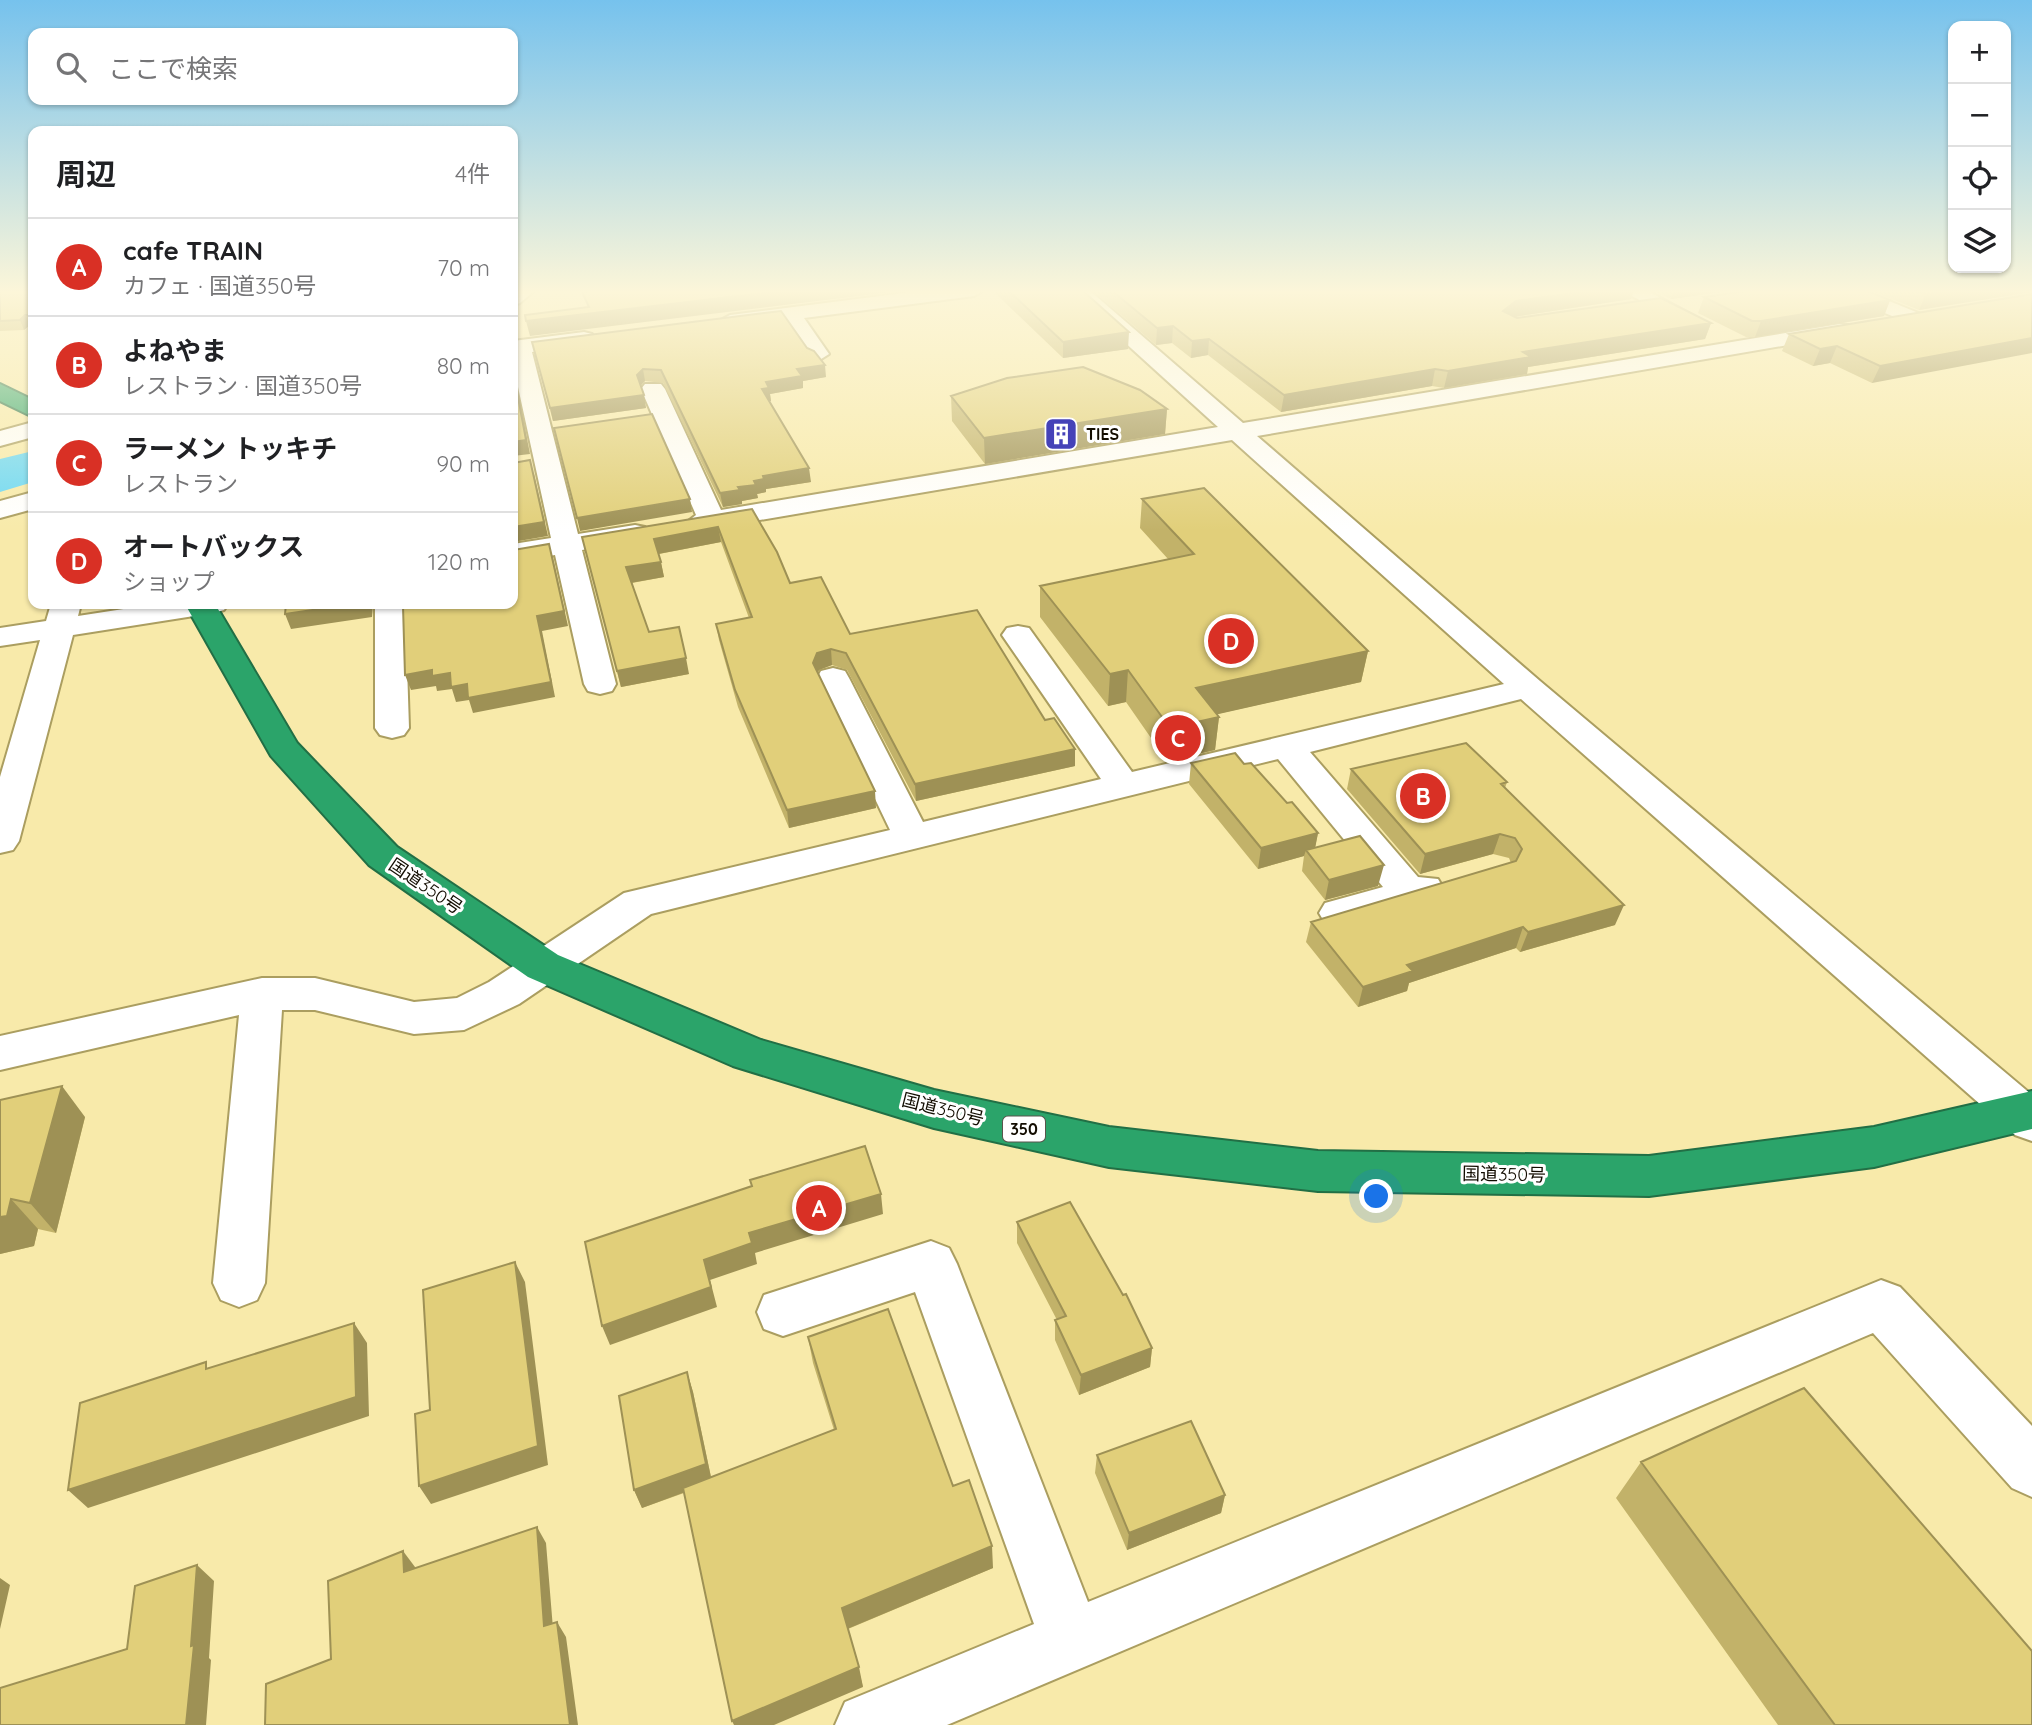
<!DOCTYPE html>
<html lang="ja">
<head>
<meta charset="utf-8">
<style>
	:root { --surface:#fff; --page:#f6f6f6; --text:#202124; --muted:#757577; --line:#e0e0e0; --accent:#d93025 }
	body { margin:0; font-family:Quicksand,"Noto Sans JP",sans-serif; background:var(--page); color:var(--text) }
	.controls { position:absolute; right:21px; top:21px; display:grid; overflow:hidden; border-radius:14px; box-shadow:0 2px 5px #0004 }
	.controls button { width:63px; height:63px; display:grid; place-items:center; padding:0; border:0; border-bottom:2px solid var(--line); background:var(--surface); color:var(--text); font:35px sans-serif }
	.you { position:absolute; left:1377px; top:1197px; width:24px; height:24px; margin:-18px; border:5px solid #fff; border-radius:50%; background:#1a73e8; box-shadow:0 0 0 10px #1a73e833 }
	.badge { display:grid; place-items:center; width:46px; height:46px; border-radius:50%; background:var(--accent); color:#fff; font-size:23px; font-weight:700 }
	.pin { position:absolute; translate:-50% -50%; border:4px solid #fff; box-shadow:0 2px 7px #0006 }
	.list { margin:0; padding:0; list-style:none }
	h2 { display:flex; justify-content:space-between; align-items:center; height:91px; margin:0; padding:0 28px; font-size:30px }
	h2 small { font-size:23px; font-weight:400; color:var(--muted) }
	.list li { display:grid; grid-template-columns:46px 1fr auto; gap:21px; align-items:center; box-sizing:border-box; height:98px; padding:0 28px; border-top:2px solid var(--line) }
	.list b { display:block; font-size:26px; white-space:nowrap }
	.list p { margin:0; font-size:23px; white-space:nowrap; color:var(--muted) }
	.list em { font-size:23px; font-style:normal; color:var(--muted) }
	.icon { flex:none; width:38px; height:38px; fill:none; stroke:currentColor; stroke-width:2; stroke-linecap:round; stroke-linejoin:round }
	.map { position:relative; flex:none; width:2032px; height:1725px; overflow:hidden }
	.search { position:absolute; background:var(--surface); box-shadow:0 2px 5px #0004; left:28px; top:28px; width:490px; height:77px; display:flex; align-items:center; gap:18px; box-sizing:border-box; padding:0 24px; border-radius:14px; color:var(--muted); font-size:26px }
	.panel { position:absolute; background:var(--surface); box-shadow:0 2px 5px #0004; left:28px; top:126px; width:490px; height:483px; border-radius:14px }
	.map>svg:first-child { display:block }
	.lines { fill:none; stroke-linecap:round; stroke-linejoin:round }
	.river { fill:#6bd8f5; fill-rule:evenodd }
	.minor-casing { stroke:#ab9e60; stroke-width:4 }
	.highway-casing { stroke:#226f45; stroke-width:4 }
	.minor { fill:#fff; fill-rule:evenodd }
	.highway { fill:#2ba46a; fill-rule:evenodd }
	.wall { fill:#c2b269 }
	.shaded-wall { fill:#9e9155 }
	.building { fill:#e1cf7a; stroke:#9e9155; stroke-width:2 }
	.labels { text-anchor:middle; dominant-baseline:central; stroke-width:6; stroke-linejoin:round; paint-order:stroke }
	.far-poi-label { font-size:16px; font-weight:bold; fill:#120c00; stroke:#fff; text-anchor:start }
	.shield { fill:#fff; stroke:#59554c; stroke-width:2 }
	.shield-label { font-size:16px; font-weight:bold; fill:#120c00 }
	.street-label { font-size:18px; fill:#120c00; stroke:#fff }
</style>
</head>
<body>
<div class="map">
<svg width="2032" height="1725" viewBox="0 0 2032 1725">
	<rect width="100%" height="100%" fill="#f8eaaa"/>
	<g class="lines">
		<!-- river -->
		<path class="river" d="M 33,451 L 33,482 L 0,492 L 0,459 Z"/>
		<defs>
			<path id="minor" d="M 513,290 L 535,290 L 520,303 L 513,305 Z
				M 928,290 L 984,290 L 974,296 L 804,318 L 829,354 L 818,361 L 810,359 L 784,320 L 730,327 L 719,321 L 730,315 Z
				M 1067,290 L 1089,290 L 1243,423 L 1840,324 L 1848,325 L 1851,330 L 1840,336 L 1257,436 L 1540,681 L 2032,1095 L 2032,1141 L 2015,1135 L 1521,699 L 1310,752 L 1418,877 L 1438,879 L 1444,889 L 1438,899 L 1339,927 L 1325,923 L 1319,913 L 1325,903 L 1383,887 L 1278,759 L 651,914 L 519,1004 L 464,1030 L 414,1034 L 315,1010 L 282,1010 L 265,1283 L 257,1300 L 239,1307 L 221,1300 L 213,1283 L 239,1015 L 0,1070 L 0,1036 L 262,978 L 315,978 L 414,1002 L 457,998 L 489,982 L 624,893 L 890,830 L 817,678 L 821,671 L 833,668 L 845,671 L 849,678 L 923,822 L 1101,779 L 1002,635 L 1007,628 L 1018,626 L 1029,628 L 1132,772 L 1504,684 L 1232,440 L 701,530 L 691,528 L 687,522 L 696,515 L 641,389 L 645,384 L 661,384 L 665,389 L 721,510 L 1218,427 Z
				M 1621,290 L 1646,290 L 1707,323 L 1703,327 L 1689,327 Z
				M 1835,290 L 1862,290 L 1921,314 L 1925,318 L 1914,324 L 1907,322 L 1838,294 Z
				M 584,332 L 592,334 L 595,339 L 592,344 L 532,352 L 578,534 L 635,525 L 645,527 L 649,533 L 645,539 L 582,550 L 616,684 L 612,691 L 600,694 L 588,691 L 584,684 L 555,555 L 513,562 L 513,544 L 551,538 L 513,364 L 513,341 Z
				M 33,422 L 33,437 L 0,446 L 0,431 Z
				M 33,492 L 33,509 L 0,518 L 0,501 Z
				M 51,604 L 81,604 L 78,616 L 156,604 L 228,604 L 224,610 L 213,613 L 73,635 L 19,841 L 13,850 L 0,853 L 0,777 L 40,640 L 0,646 L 0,628 L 46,621 Z
				M 375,604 L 405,604 L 409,728 L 404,735 L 392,738 L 380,735 L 375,728 Z
				M 931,1241 L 949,1248 L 957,1264 L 1088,1602 L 1881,1280 L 1900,1287 L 2032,1426 L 2032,1497 L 2012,1488 L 1873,1333 L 947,1725 L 835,1725 L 845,1702 L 1034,1624 L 915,1292 L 783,1336 L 764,1329 L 757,1312 L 764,1295 Z"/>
			<path id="highway" d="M 0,384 L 33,400 L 33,417 L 0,401 Z
				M 185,604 L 215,604 L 297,743 L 397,847 L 558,955 L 761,1040 L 934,1090 L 1109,1127 L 1318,1151 L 1649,1156 L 1874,1127 L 2032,1091 L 2032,1129 L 1874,1167 L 1649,1196 L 1318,1191 L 1109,1167 L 934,1128 L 733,1066 L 528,977 L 369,865 L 271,756 Z"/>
		</defs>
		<!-- minor casing -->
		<use href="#minor" class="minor-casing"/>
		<!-- highway casing -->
		<use href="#highway" class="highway-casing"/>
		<!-- minor -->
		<use href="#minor" class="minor"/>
		<!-- highway -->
		<use href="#highway" class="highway"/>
	</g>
	<!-- wall -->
	<path class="wall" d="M 0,290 L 33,290 L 33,325 L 30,325 L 24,330 L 0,331 Z
		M 992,290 L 1082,290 L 1128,349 L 1063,358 Z
		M 1092,290 L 1634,290 L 1631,299 L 1515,317 L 1517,318 L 1711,323 L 1705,339 L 1528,367 L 1527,374 L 1444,388 L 1432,386 L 1281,412 L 1208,355 L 1191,358 L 1172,343 L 1156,345 Z
		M 1652,290 L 1736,290 L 1671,299 Z
		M 1869,290 L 2032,290 L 1919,310 Z
		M 2032,294 L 1872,383 L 1830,363 L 1813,366 L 1782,351 L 1789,334 Z
		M 1704,297 L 1890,300 L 1884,316 L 1755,337 L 1746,337 L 1698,313 Z
		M 532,342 L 826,377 L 803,381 L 803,388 L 770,394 L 771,401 L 769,401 L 811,482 L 766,489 L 766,492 L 757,494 L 758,498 L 742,501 L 742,504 L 723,507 L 663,383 L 645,381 L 640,386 L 646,408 L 553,421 Z
		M 951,396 L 1167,409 L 1165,434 L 985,464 L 952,421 Z
		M 1142,499 L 1368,651 L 1361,682 L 1217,714 L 1219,717 L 1215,750 L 1167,761 L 1126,702 L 1108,706 L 1040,617 L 1040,586 L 1168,559 L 1140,528 Z
		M 752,509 L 790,583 L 850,634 L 1075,766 L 916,801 L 847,670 L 832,665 L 819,670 L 817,673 L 876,808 L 789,828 L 738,707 L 719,640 L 716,624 L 749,618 L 721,542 L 659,554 L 664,577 L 632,583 L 649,632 L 689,674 L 621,687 L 582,537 Z
		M 1191,763 L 1244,764 L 1287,803 L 1318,833 L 1315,847 L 1378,886 L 1325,900 L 1302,871 L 1304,856 L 1258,869 L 1189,784 Z
		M 1351,769 L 1507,782 L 1505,788 L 1615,925 L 1520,952 L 1516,948 L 1409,983 L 1407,991 L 1358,1007 L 1306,942 L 1311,922 L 1511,863 L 1509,858 L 1493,854 L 1420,874 L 1347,789 Z
		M 0,1100 L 85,1117 L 56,1233 L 38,1229 L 34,1246 L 0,1254 Z
		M 1017,1222 L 1123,1295 L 1152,1348 L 1150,1367 L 1079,1395 L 1055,1340 L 1055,1320 L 1057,1320 L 1017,1243 Z
		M 808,1337 L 953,1486 L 993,1568 L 848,1629 L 863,1687 L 684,1493 L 642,1508 L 634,1490 L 687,1372 L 693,1392 L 711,1477 L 834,1430 L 813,1363 Z
		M 1097,1455 L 1225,1495 L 1221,1513 L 1127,1550 L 1095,1473 Z
		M 1641,1462 L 2032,1725 L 1778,1725 L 1616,1498 Z"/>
	<!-- shaded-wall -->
	<path class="shaded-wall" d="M 789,290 L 891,290 L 891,292 L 530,336 L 526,321 Z
		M 1595,290 L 1634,290 L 1631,299 L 1513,317 L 1503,311 L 1516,301 Z
		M 1674,290 L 1736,290 L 1671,299 Z
		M 1956,290 L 2032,290 L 2032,292 L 1919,310 L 1926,294 Z
		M 1890,300 L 1884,316 L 1755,337 L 1761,321 Z
		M 25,315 L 30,325 L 24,330 L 20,320 Z
		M 1711,323 L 1705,339 L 1528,367 L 1527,374 L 1444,388 L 1448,371 L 1523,352 Z
		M 1173,326 L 1172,343 L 1156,345 L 1157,328 Z
		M 1129,332 L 1128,349 L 1063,358 L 1063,342 Z
		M 2032,338 L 2032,353 L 1872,383 L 1880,366 Z
		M 1209,339 L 1208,355 L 1191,358 L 1192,341 Z
		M 1837,346 L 1830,363 L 1813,366 L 1820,349 Z
		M 825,365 L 826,377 L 803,381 L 803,388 L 770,394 L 771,401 L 764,402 L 762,389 L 766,382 L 797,369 Z
		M 513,366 L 530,454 L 513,456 Z
		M 643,369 L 645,381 L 639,387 L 637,375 Z
		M 1435,369 L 1432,386 L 1281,412 L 1284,395 Z
		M 644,395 L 646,408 L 553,421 L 550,408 Z
		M 1167,409 L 1165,434 L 985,464 L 984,438 Z
		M 809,468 L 811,482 L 766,489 L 766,492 L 757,494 L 758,498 L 742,501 L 742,504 L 723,507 L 720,493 L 738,487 L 763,476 Z
		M 534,474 L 548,536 L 513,542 L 513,527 Z
		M 690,499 L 692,512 L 580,531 L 577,518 Z
		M 718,527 L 721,542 L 658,554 L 654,539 Z
		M 553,558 L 568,626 L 542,631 L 555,697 L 473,713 L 469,700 L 456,702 L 452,689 L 437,691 L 436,686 L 411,690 L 405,675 L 432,670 L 450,673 L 467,684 L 537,616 Z
		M 661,562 L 664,577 L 630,583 L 626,567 Z
		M 354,604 L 373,604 L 372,617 L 291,629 L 285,614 Z
		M 831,649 L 832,665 L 819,670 L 815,679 L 813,663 L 817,653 Z
		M 1368,651 L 1361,682 L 1192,720 L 1196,688 Z
		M 686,658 L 689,674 L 621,687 L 617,671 Z
		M 1128,670 L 1126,702 L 1108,706 L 1110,674 Z
		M 1219,717 L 1215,750 L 1167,761 L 1170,728 Z
		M 1075,749 L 1075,766 L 916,801 L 915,784 Z
		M 875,791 L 876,808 L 789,828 L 787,810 Z
		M 1318,833 L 1314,854 L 1306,850 L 1304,856 L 1258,869 L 1261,848 Z
		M 1500,834 L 1493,854 L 1420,874 L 1425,854 Z
		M 1384,865 L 1378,886 L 1325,900 L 1329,880 Z
		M 1624,905 L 1615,925 L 1520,952 L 1528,932 Z
		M 1523,927 L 1516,948 L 1409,983 L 1407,991 L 1358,1007 L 1363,987 L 1407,965 Z
		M 62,1086 L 85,1117 L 56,1233 L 30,1203 Z
		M 881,1194 L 883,1214 L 755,1253 L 757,1264 L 710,1280 L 717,1307 L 610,1345 L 602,1326 L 704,1260 L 749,1233 Z
		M 11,1199 L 38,1229 L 34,1246 L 0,1254 L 0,1217 Z
		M 515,1262 L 525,1282 L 548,1465 L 431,1504 L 419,1486 Z
		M 354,1323 L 367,1343 L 369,1416 L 88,1508 L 68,1490 Z
		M 1152,1348 L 1150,1367 L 1079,1395 L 1081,1375 Z
		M 687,1372 L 693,1392 L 712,1482 L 642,1508 L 634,1490 Z
		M 1225,1495 L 1221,1513 L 1127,1550 L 1129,1533 Z
		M 537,1527 L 546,1543 L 554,1641 L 544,1626 Z
		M 992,1546 L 993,1568 L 847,1629 L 842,1608 Z
		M 403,1551 L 415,1567 L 417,1587 L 404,1572 Z
		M 197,1565 L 214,1581 L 209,1658 L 211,1660 L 206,1725 L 186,1725 L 191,1646 Z
		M 0,1578 L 10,1585 L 0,1629 Z
		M 557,1622 L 566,1637 L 578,1725 L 570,1725 Z
		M 859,1667 L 863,1687 L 774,1725 L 734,1725 L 732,1721 Z"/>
	<!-- building -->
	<path class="building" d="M 0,290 L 33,290 L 33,315 L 25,315 L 20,320 L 0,321 Z
		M 598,290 L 789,290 L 526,321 L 525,315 L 589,307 L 582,292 Z
		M 1008,290 L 1082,290 L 1129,332 L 1063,342 Z
		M 1111,290 L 1595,290 L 1516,301 L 1503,311 L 1517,318 L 1661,298 L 1711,323 L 1523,352 L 1531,357 L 1448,371 L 1435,369 L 1284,395 L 1209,339 L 1192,341 L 1173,326 L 1157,328 Z
		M 1753,290 L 1865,290 L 1890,300 L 1761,321 L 1752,321 L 1704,297 Z
		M 1914,290 L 1956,290 L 1926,294 Z
		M 2032,294 L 2032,338 L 1880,366 L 1837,346 L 1820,349 L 1789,334 Z
		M 781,311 L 807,348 L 814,351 L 825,365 L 797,369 L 802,376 L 766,382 L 769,388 L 762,389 L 809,468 L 763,476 L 764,479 L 754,481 L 756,485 L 738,487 L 740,490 L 720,493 L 661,370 L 643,369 L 637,375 L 644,395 L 550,408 L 532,342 Z
		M 1083,367 L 1140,390 L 1167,409 L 984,438 L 951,396 L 1007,378 Z
		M 513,370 L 526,440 L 513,442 Z
		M 652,414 L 690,499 L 577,518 L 554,428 Z
		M 530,460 L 544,522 L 513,527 L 513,463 Z
		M 1204,488 L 1368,651 L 1196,688 L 1219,717 L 1170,728 L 1128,670 L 1110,674 L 1040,586 L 1194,554 L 1142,499 Z
		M 752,509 L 777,552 L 790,583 L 821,577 L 850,634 L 977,610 L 1045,720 L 1054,718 L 1075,749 L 915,784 L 846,653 L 831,649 L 817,653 L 813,663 L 875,791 L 787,810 L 735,690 L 716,624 L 752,617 L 718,527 L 654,539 L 661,562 L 626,567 L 649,632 L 679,627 L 686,658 L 617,671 L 582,537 Z
		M 549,544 L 564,611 L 537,616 L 551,682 L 468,698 L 467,684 L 451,687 L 450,673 L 432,676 L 432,670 L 405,675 L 403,606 L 415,604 L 513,604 L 513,550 Z
		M 286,604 L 354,604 L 285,614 Z
		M 1466,743 L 1507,782 L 1501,784 L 1624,905 L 1528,932 L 1523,927 L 1407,965 L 1413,971 L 1363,987 L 1311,922 L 1516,861 L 1522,849 L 1515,838 L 1500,834 L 1425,854 L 1351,769 Z
		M 1235,753 L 1244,764 L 1251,763 L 1287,803 L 1292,802 L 1318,833 L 1261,848 L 1191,763 Z
		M 1360,836 L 1384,865 L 1329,880 L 1306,850 Z
		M 62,1086 L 30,1203 L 11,1199 L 7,1216 L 0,1217 L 0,1100 Z
		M 865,1146 L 881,1194 L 749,1233 L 752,1243 L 704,1260 L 711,1287 L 602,1326 L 585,1242 L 752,1186 L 750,1180 Z
		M 1070,1202 L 1123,1295 L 1126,1294 L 1152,1348 L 1081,1375 L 1055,1320 L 1066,1316 L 1017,1222 Z
		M 515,1262 L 538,1446 L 419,1486 L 415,1414 L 430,1410 L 423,1290 Z
		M 888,1309 L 953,1486 L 969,1480 L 992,1546 L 842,1608 L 859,1667 L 732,1721 L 683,1488 L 836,1429 L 808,1337 Z
		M 354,1323 L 356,1397 L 68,1490 L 80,1403 L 206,1362 L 206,1369 Z
		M 687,1372 L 706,1464 L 634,1490 L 619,1396 Z
		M 1804,1388 L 2032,1651 L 2032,1725 L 1835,1725 L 1641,1462 Z
		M 1191,1421 L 1225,1495 L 1129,1533 L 1097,1455 Z
		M 537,1527 L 544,1626 L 557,1622 L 570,1725 L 265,1725 L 266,1684 L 331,1659 L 328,1581 L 403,1551 L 404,1572 Z
		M 197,1565 L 191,1646 L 194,1645 L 186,1725 L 0,1725 L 0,1688 L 127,1649 L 135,1586 Z"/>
	<!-- sky -->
	<linearGradient id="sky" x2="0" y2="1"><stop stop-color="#76c2ed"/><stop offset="0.55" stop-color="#fcf6d9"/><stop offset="1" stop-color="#fcf6d9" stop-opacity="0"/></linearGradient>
	<rect width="2032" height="531" fill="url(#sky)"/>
	<!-- icons -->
	<defs>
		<symbol id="building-square" viewBox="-11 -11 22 22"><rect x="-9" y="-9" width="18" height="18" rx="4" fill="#4542b8" stroke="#fff"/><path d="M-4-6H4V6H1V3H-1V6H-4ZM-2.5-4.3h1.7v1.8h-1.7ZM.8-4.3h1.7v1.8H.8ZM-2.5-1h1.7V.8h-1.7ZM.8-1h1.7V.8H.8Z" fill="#fff"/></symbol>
	</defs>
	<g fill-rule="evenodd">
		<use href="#building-square" x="1042" y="415" width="38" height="38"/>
	</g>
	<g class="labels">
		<!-- far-poi labels -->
		<g class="far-poi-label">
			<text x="1086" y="434">TIES</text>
		</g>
		<!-- shield labels -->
		<rect class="shield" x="1003" y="1116.5" width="42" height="25" rx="5"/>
		<g class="shield-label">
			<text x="1024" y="1129">350</text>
		</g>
		<!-- street labels -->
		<g class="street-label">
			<text transform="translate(426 886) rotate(34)">国道350号</text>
			<text transform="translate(943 1109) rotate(14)">国道350号</text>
			<text transform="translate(1504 1174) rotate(1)">国道350号</text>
		</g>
	</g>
</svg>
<div class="controls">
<button>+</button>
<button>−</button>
<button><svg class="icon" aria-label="locate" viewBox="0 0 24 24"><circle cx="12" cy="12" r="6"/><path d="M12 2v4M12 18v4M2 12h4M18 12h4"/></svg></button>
<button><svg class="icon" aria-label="layers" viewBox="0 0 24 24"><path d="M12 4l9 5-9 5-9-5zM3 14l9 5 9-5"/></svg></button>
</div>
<div class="you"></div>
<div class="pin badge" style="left:819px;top:1208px">A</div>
<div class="pin badge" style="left:1423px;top:796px">B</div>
<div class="pin badge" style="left:1178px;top:738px">C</div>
<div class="pin badge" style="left:1231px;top:641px">D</div>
<div class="search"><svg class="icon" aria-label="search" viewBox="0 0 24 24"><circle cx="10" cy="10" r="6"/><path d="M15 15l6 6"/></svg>ここで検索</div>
<section class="panel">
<h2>周辺<small>4件</small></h2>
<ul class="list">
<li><span class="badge">A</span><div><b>cafe TRAIN</b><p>カフェ · 国道350号</p></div><em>70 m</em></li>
<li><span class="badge">B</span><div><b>よねやま</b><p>レストラン · 国道350号</p></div><em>80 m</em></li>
<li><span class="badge">C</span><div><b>ラーメン トッキチ</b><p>レストラン</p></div><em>90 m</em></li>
<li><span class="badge">D</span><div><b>オートバックス</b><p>ショップ</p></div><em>120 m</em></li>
</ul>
</section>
</div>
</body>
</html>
